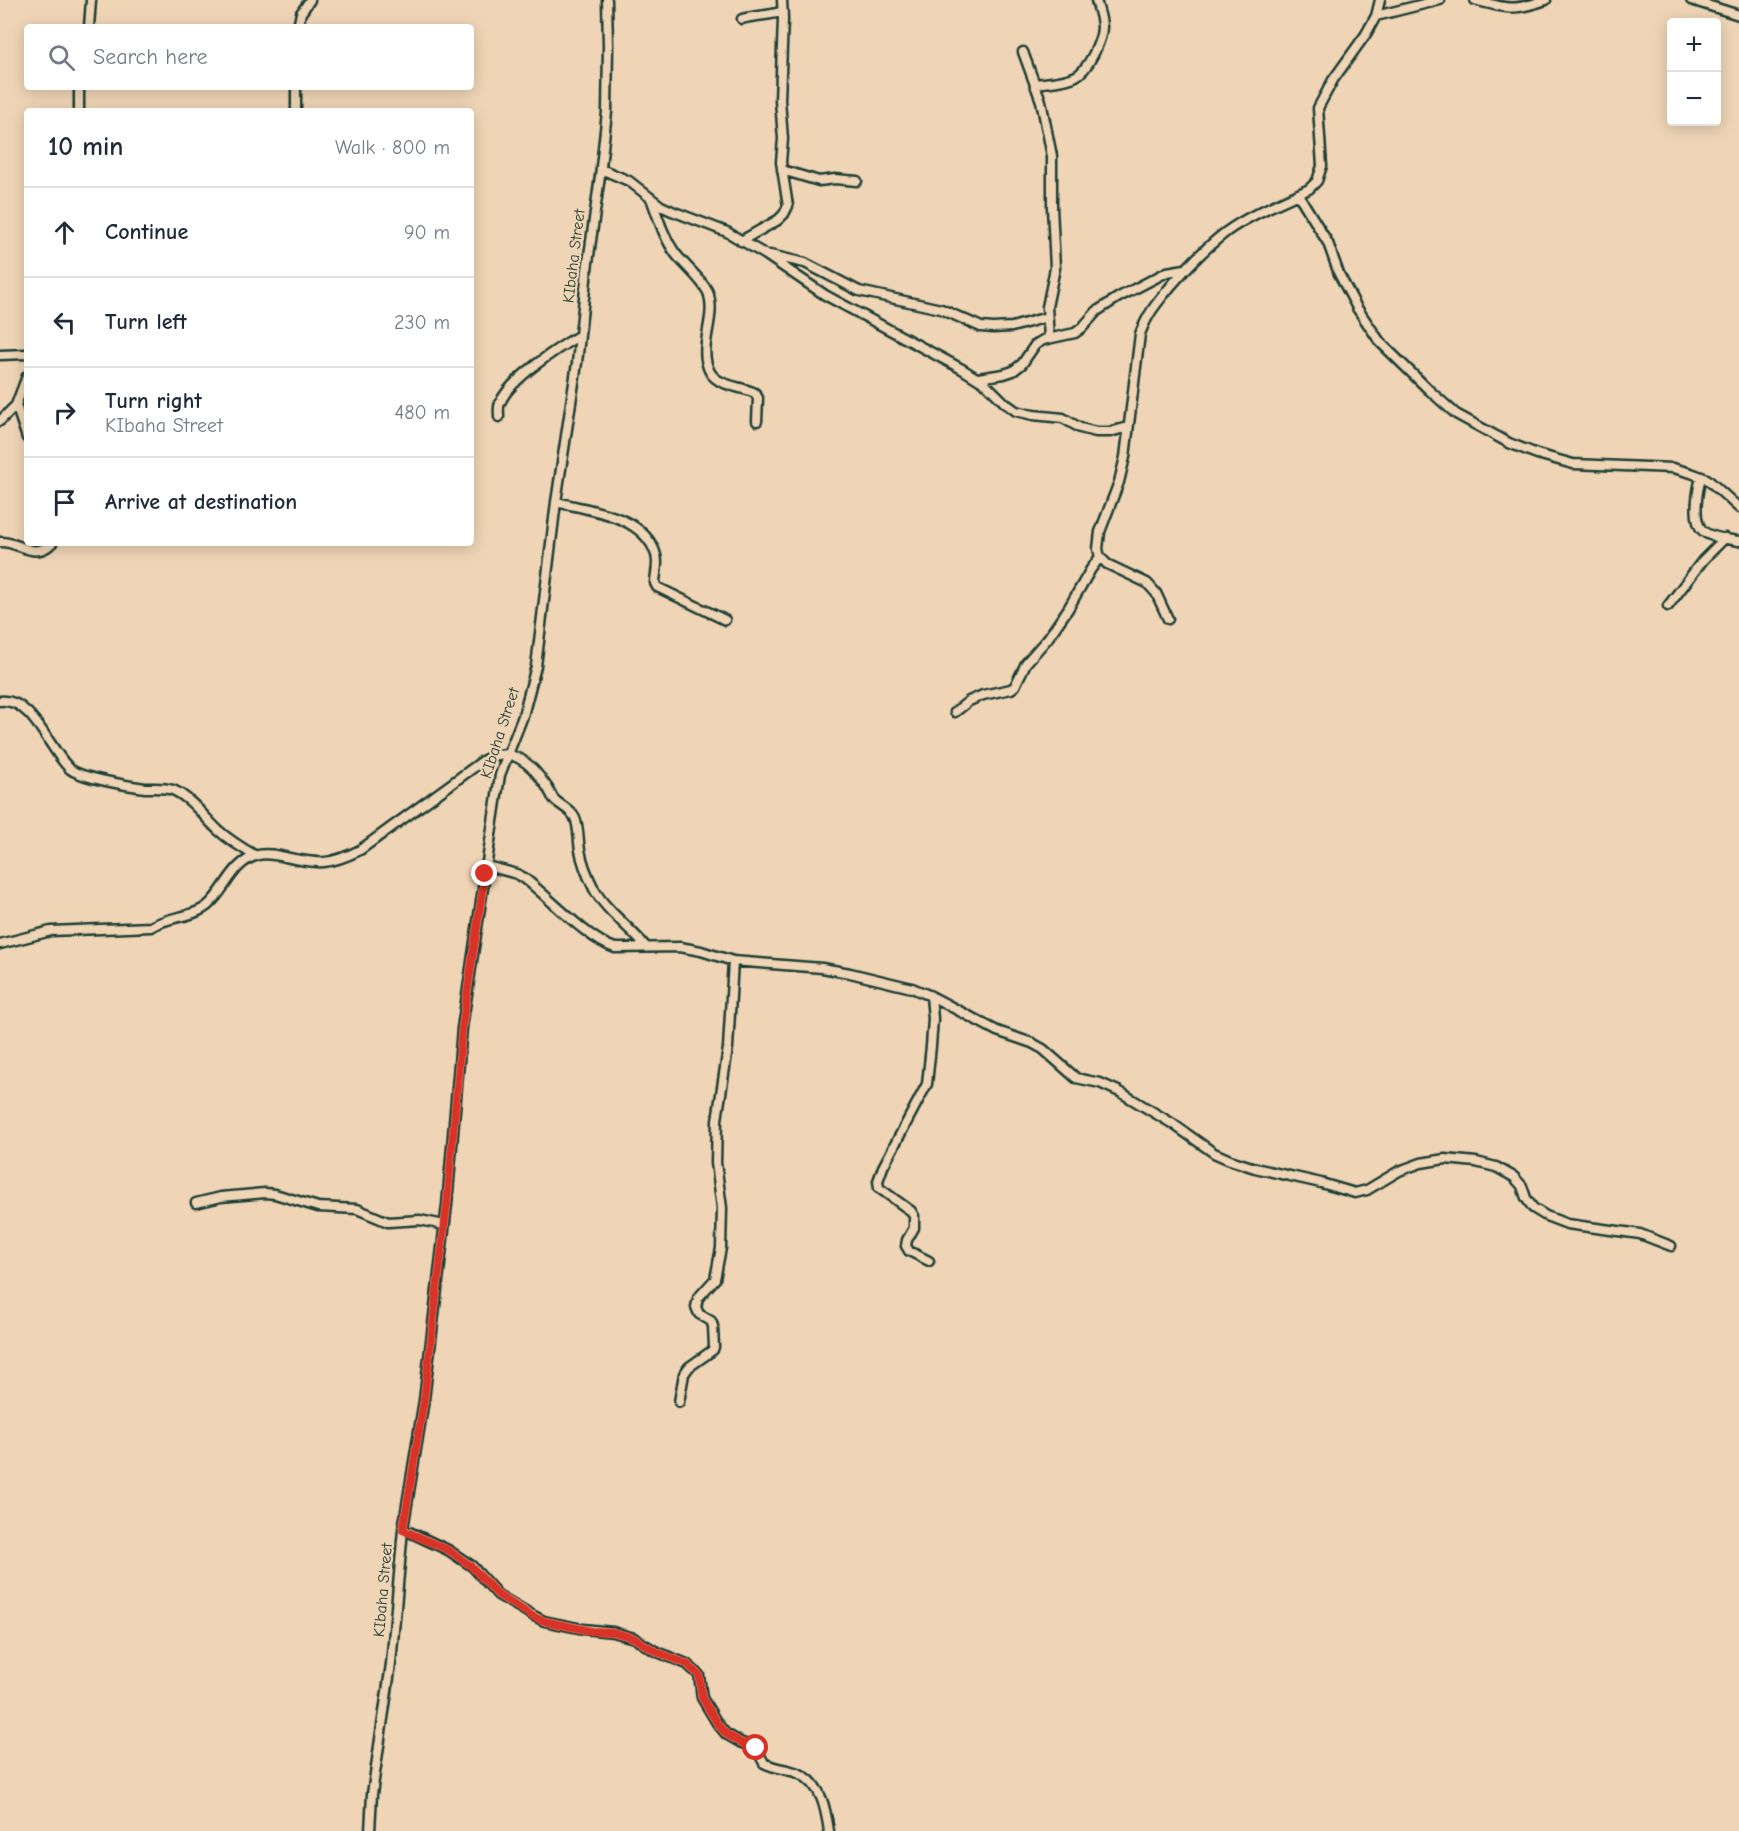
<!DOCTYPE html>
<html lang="en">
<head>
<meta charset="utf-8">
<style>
	:root { --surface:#fff; --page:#f6f6f7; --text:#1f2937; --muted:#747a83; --line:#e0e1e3 }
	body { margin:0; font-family:"Comic Neue",sans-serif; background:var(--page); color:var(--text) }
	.controls { position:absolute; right:18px; top:18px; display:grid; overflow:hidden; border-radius:6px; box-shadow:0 3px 15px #0003 }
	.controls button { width:54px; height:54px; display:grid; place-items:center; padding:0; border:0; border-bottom:2px solid var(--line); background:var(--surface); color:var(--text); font:30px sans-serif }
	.stop { position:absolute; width:18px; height:18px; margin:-14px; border:4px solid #d93025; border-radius:50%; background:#fff }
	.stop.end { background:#d93025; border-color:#fff; box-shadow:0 2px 6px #0008 }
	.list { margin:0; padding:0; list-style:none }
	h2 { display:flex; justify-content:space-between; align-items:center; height:78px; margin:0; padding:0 24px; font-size:26px }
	h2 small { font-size:20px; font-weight:400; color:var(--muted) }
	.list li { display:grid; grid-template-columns:39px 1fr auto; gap:18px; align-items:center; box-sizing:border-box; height:90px; padding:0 24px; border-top:2px solid var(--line) }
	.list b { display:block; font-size:22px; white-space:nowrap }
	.list p { margin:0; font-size:20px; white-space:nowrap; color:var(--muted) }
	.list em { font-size:20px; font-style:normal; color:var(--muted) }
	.icon { flex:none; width:33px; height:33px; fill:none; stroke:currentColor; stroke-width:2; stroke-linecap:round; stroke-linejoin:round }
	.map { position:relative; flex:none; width:1739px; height:1831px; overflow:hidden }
	.search { position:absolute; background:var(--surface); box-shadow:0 3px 15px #0003; left:24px; top:24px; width:450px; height:66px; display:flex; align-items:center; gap:15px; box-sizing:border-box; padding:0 21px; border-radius:6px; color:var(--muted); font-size:22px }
	.panel { position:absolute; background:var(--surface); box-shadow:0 3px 15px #0003; left:24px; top:108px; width:450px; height:438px; border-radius:6px }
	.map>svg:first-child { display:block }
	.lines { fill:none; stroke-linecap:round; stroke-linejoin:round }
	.street-casing { stroke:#1f3d34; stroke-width:13 }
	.street { stroke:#efd5b6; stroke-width:8 }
	.route { stroke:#d93025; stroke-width:8 }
	.labels { text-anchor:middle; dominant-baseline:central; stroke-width:4.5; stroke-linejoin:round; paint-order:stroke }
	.street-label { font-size:16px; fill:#1f3d34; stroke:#efd5b6 }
</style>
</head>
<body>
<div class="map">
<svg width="1739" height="1831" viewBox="0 0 1739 1831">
	<rect width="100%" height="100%" fill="#efd5b6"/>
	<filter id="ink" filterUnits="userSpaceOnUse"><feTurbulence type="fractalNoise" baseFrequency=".0167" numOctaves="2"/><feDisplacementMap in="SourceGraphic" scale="12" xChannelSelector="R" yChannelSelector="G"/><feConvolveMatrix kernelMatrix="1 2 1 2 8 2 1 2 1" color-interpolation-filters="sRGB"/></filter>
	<g filter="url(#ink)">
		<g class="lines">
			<defs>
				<path id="street" d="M 1475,0 C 1507,9 1514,11 1546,0
					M 1691,0 L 1739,15
					M 1376,16 L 1440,0
					M 742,19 C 756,15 770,16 783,11
					M 89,27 L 91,0
					M 298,27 L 301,13 L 310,0
					M 1023,52 L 1041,101 L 1052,156 L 1052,207 L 1055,268 L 1047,307 L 1049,339
					M 1035,84 C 1047,82 1065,82 1076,76 C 1088,70 1102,40 1102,27 C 1102,18 1098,9 1096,0
					M 79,87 L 79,111
					M 296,87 L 296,111
					M 601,169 L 629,181 L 661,206 L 672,211 L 727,232 L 766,255 L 825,295 L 962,369 L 986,384 L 1005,403 L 1016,411 L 1033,415 L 1063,418 L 1080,428 L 1096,432 L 1110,432 L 1128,427
					M 782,170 L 819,181 L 835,179 L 857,181
					M 1298,194 L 1328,243 L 1339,274 L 1357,308 L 1380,342 L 1429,390 L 1456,414 L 1509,443 L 1537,454 L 1573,464 L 1673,468 L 1691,473 L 1707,479 L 1739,508
					M 651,198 C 658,217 663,236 675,253 C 684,265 705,282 709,295 C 716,321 697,347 710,372 C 719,387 741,386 755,393 L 758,398 L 757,421
					M 741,241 L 778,220 L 784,214 L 788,206 L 781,162 L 783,139 L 780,100 L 783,19 L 782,0
					M 770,255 L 805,263 L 859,291 L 941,309 L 981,327 L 993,328 L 1012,327 L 1047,317
					M 0,355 L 27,354
					M 978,378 L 1004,374 L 1013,371 L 1022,364 L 1035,345 L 1043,340 L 1075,333 L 1082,328 L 1097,311 L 1119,297 L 1167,272 L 1185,269
					M 16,405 L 27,438
					M 499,417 C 499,413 498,407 500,403 C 510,379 558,348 580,335
					M 0,421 L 16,405 L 27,376
					M 1701,477 C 1698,489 1692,519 1702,530 C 1709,538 1728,539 1739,541
					M 556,502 C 590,510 645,516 656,555 C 659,565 655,574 655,583 L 657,587 L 725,620
					M 0,542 C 20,541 33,561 52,543
					M 1668,606 L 1703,560 L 1725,538
					M 1168,619 L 1156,593 L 1147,583 L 1107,564 L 1100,557 L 1098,549 L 1100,532 L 1119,482 L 1125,457 L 1140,334 C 1148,313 1156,304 1170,287 C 1187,267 1205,248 1226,232 C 1251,214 1282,202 1309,189 L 1317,181 L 1322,166 L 1318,108 L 1333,80 L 1366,34 L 1376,16 L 1380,0
					M 0,701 C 32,697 50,751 70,769 C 81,778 130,786 145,788 C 155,788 164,787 173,790 C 191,798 204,817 218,830 C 229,840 242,848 256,856
					M 955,712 L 969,701 L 983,695 L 1011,689 L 1015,686 L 1026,663 L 1048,638 L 1068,609 L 1091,569 L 1100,557
					M 487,866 L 517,874 L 524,878 C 549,897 587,939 615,948 L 680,947 L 701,951 L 733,961 L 822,968 L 850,973 L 912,988 L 931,996 L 997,1031 L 1032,1043 L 1043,1049 L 1076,1078 L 1100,1083 L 1120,1092 L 1173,1124 L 1214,1153 L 1230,1160 L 1255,1168 L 1321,1183 L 1355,1193 L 1367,1190 L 1399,1171 L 1421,1163 L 1445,1159 L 1476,1162 L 1496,1167 L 1514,1177 L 1522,1186 L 1526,1198 L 1533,1208 L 1546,1216 L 1567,1224 L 1640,1234 L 1671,1246
					M 0,944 L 51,931 L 151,927 C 168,916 192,918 207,906 C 226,891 231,863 258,855 C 267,853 276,855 285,857 C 319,864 328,866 360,850 L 484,760 C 512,745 531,763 547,787 C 550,791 551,796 554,799 C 560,806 571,809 575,818 C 579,827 578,839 580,850 C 582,862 588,877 594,889 C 606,911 630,927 646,947
					M 196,1203 L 221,1197 L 265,1193 L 275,1194 L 318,1207 L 357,1209 L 388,1222 L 420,1220 L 444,1225
					M 929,1261 L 909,1251 L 906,1246 L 907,1240 L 914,1228 L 914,1216 L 911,1211 L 879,1188 L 878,1181 L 883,1167 L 927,1084 L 931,1046 L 933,1019 L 931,996
					M 679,1402 L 684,1374 L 689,1367 L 713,1350 L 714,1347 L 713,1326 L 711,1321 L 699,1314 L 696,1307 L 698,1298 L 715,1279 L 721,1248 L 722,1208 L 716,1163 L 717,1120 L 728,1048 L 733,961
					M 403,1529 L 448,1550 L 472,1566 L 498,1595 L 534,1616 L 544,1621 L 583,1629 L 613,1632 L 634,1638 L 655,1651 L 687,1664 L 699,1675 L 702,1698 L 717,1723 L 726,1734 L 740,1742 L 756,1748 L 764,1763 C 775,1769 789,1769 800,1774 C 822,1784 826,1811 829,1831
					M 370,1831 L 372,1794 L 391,1664 L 403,1529 L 424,1400 L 447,1205 L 462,1028 L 500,775 L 523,716 L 536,666 L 556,502 L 577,363 L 587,270 L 600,176 L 607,112 L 608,46 L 607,0"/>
			</defs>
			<!-- street casing -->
			<use href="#street" class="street-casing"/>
			<!-- street -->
			<use href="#street" class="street"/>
		</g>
	</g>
	<g class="lines" filter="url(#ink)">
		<!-- route -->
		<path class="route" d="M 485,874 L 462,1028 L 447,1205 L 424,1400 L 403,1530 L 448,1550 L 471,1566 L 498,1595 L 534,1617 L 544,1621 L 591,1631 L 613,1632 L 634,1638 L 655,1651 L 687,1664 L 699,1675 L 702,1698 L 717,1723 L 726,1734 L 740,1742 L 756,1748"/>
	</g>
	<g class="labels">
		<!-- street labels -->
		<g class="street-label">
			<text transform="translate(574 256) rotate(-83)">KIbaha Street</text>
			<text transform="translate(500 733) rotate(-72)">KIbaha Street</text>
			<text transform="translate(383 1590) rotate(-85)">KIbaha Street</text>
		</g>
	</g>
</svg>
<div class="controls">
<button>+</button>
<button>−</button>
</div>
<div class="stop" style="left:756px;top:1748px"></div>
<div class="stop end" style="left:485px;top:874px"></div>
<div class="search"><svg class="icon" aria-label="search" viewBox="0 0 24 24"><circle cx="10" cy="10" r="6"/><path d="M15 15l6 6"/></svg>Search here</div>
<section class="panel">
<h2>10 min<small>Walk · 800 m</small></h2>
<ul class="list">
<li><svg class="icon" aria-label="ahead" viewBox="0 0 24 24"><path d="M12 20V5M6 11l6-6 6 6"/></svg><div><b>Continue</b></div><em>90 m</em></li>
<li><svg class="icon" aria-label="left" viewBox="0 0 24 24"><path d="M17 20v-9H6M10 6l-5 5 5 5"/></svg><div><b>Turn left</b></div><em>230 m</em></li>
<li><svg class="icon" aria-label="right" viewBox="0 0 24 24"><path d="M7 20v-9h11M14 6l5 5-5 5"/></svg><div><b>Turn right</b><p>KIbaha Street</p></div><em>480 m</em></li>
<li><svg class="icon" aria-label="arrive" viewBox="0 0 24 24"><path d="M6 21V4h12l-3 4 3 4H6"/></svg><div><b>Arrive at destination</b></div></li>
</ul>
</section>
</div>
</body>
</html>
